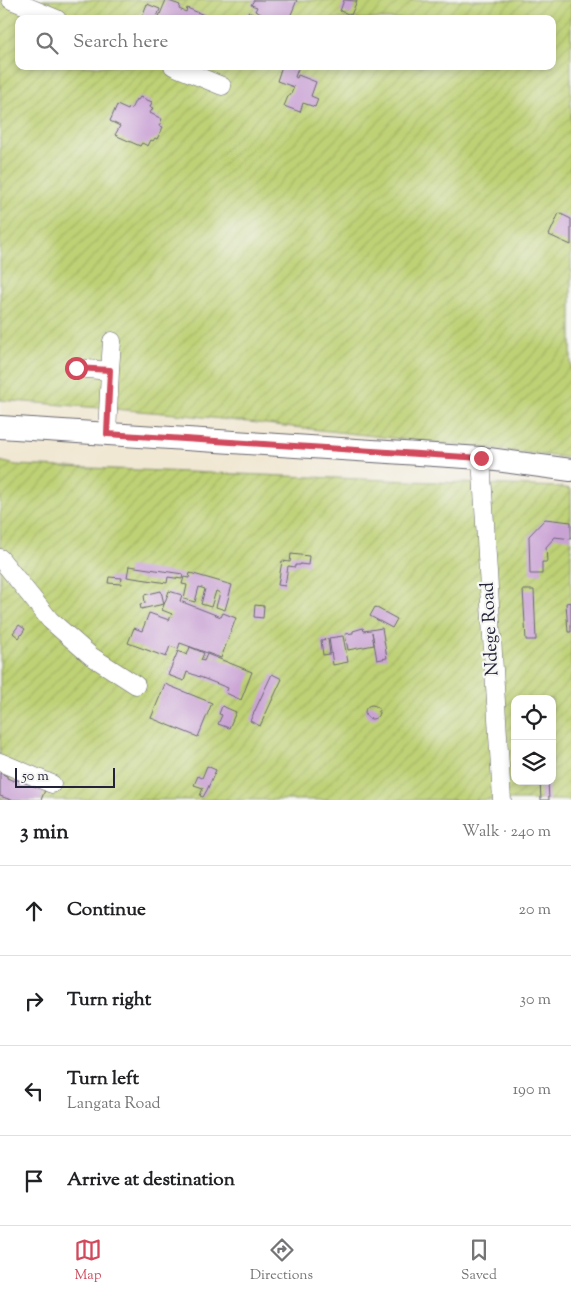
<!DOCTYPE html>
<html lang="en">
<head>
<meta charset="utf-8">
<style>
	:root { --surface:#fff; --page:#f6f6f6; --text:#202124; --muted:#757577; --line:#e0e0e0; --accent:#d1495b }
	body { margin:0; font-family:"Sorts Mill Goudy",serif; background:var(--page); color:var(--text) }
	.controls { position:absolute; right:15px; bottom:15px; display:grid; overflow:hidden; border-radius:10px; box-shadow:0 2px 8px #0003 }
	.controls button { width:45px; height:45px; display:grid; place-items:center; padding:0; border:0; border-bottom:1px solid var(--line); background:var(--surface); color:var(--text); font:25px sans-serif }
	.scale { position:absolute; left:15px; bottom:12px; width:100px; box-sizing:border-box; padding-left:5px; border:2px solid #22223b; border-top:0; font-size:14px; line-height:18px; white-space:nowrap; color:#22223b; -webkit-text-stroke:4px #f6f6f2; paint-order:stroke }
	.stop { position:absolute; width:15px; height:15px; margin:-11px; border:4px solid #d1495b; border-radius:50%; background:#fff }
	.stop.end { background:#d1495b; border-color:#fff; box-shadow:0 1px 5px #0008 }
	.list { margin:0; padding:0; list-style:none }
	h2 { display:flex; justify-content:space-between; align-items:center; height:65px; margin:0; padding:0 20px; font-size:21px }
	h2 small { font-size:16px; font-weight:400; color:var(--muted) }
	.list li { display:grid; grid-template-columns:32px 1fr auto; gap:15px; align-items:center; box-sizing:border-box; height:90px; padding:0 20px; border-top:1px solid var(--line) }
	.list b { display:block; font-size:19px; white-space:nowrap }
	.list p { margin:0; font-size:16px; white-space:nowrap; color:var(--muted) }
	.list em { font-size:16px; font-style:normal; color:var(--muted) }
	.icon { flex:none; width:28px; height:28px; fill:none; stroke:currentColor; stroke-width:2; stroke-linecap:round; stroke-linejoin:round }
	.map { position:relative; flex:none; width:571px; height:800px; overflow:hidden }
	.search { position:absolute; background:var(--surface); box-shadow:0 2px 8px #0003; left:15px; right:15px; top:15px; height:55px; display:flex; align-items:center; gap:12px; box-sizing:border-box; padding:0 18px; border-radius:10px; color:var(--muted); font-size:19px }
	.sheet { height:425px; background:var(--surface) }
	nav { display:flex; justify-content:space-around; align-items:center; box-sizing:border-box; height:70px; border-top:1px solid var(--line); background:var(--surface); font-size:14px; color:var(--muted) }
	nav a { display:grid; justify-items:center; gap:2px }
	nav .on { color:var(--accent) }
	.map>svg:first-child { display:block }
	.garden { fill:url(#garden-furrows); stroke:#707a58; fill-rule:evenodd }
	.building { fill:#caa3d5 }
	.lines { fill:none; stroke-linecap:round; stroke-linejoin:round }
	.minor-casing { stroke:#6a6770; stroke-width:19 }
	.major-casing { stroke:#6a6770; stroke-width:24 }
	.minor { stroke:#fff; stroke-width:18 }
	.major { stroke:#fff; stroke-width:22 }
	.route { stroke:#d1495b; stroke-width:6 }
	.labels { text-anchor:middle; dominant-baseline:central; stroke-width:4.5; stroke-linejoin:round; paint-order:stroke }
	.street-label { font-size:18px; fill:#22223b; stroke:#f6f6f2 }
</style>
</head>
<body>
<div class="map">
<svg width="571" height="800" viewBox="0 0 571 800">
	<defs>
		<pattern id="garden-furrows" width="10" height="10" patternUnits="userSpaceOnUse" patternTransform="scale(1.25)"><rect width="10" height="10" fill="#bed174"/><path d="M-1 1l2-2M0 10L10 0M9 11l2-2" fill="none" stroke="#a3b365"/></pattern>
	</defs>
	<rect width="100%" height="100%" fill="#f6f6f2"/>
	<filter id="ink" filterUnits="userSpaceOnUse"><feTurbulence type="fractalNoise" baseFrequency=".02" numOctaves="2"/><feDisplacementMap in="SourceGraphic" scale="10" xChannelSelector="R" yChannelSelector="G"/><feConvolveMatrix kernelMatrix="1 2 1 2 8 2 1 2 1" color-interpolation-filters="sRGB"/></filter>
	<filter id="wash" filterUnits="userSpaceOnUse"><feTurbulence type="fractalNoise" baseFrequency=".0096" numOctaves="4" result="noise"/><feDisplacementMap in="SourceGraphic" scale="20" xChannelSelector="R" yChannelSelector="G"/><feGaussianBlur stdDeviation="1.12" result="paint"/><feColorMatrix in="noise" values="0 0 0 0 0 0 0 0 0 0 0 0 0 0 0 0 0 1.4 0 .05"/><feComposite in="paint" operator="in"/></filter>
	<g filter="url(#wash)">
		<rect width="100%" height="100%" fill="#f1e8d3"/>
		<!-- garden -->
		<path class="garden" d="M 0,0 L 571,0 L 571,458 L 176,414 L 0,400 ZM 19,19 L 552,19 L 552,66 L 19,66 Z
			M 0,461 L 16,465 L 559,487 L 571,489 L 571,800 L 0,800 ZM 515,699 L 552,699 L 552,781 L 515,781 Z"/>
		<g id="blocks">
			<!-- building -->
			<path class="building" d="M 166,0 L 180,5 L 179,9 L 186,12 L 187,8 L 209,17 L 209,19 L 158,19 Z
				M 254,0 L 297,0 L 290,17 L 287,16 L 286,19 L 266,19 L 267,17 L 255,11 L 257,7 L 251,5 Z
				M 344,0 L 357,1 L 351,15 L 340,11 Z
				M 147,4 L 160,9 L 156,19 L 141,19 Z
				M 248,12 L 264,19 L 245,19 Z
				M 282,66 L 299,66 L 295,77 L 297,78 L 298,75 L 316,82 L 311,96 L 318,99 L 315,107 L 303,103 L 300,112 L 284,106 L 289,94 L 291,94 L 294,87 L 277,81 Z
				M 140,97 L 152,102 L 150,107 L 153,108 L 150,113 L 162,119 L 159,126 L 163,127 L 157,139 L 155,138 L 153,141 L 151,140 L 148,146 L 142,143 L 140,146 L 115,135 L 120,126 L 110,121 L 117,105 L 128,110 L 129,108 L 131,109 L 136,99 L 138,100 Z
				M 559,213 L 571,219 L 571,245 L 549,235 Z
				M 545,519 L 571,522 L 571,539 L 555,537 L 546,547 L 547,562 L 542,562 L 542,574 L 530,574 L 529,536 Z
				M 291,554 L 309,556 L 308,565 L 300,564 L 300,565 L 295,565 L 295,567 L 288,566 L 285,586 L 278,585 L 282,561 L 290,562 Z
				M 129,566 L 183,574 L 182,579 L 168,577 L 167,583 L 127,577 Z
				M 190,573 L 232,585 L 225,610 L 216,607 L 220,593 L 216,591 L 211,607 L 201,604 L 205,589 L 199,587 L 195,602 L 184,599 L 187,585 L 182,584 L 184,577 L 189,578 Z
				M 109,577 L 122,578 L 121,584 L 108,583 Z
				M 523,590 L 534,590 L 536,640 L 526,640 Z
				M 161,591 L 164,604 L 141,609 L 140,604 L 145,603 L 144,595 Z
				M 169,591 L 182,595 L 180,601 L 221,617 L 223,613 L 236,618 L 221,658 L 180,643 L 178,649 L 170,646 L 166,657 L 128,643 L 134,628 L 142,631 L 149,613 L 169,620 L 172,614 L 162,610 Z
				M 571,602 L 571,632 L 568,632 L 566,603 Z
				M 255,605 L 264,606 L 263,618 L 254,617 Z
				M 375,607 L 397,619 L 392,628 L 370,616 Z
				M 19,625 L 25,629 L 19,638 L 13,633 Z
				M 363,628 L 364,631 L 382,628 L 387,658 L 377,660 L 372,632 L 374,645 L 348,650 L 345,634 L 353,633 L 353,631 Z
				M 343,636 L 348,662 L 333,665 L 329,638 Z
				M 328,639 L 330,654 L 323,655 L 321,640 Z
				M 190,647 L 204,653 L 201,660 L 204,661 L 207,654 L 252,672 L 241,700 L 226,693 L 228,688 L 187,672 L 184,681 L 168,675 L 178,651 L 187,655 Z
				M 272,674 L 282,679 L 260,726 L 250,721 Z
				M 165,684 L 212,703 L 198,737 L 151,718 Z
				M365 712a7 7 0 1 1 14 0a7 7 0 1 1-14 0Z
				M 222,706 L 236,712 L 229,728 L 218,724 L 222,715 L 219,714 Z
				M 207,766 L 216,770 L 207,790 L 203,797 L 200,796 L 203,788 L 194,785 L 198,776 L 202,778 Z
				M 0,773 L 7,776 L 7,778 L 14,781 L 15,779 L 45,790 L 41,800 L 11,800 L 0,796 Z
				M 540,781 L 548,781 L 549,800 L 541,800 Z"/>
		</g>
	</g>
	<g filter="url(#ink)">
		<use href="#blocks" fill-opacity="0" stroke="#6a6770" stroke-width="1"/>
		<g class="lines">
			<defs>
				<path id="minor" d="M 11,0 L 57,19
					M 173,66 L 222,86
					M 76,368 L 110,371 L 112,341
					M 107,434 L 110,371
					M 481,458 L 502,800
					M 0,558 L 50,620 L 91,656 L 136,685
					M 0,762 L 52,784"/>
				<path id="major" d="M 0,427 L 481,458 L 571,470"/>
			</defs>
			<!-- minor casing -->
			<use href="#minor" class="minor-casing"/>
			<!-- major casing -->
			<use href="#major" class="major-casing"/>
			<!-- minor -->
			<use href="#minor" class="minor"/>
			<!-- major -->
			<use href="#major" class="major"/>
		</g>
	</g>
	<g class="lines" filter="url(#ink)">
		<!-- route -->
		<path class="route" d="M 76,368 L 110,370 L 107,434 L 481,458"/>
	</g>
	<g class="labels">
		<!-- street labels -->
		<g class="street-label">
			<text transform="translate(491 629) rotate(-93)">Ndege Road</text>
		</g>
	</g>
</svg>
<div class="controls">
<button><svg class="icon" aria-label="locate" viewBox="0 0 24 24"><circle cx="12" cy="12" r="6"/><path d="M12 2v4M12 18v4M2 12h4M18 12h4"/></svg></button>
<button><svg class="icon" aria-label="layers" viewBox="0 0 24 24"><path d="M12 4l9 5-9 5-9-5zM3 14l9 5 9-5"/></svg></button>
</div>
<div class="scale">50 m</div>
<div class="stop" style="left:76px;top:368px"></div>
<div class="stop end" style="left:481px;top:458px"></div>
<div class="search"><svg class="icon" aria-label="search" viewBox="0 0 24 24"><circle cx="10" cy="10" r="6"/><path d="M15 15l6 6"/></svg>Search here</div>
</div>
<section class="sheet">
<h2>3 min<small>Walk · 240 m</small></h2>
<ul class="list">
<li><svg class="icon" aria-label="ahead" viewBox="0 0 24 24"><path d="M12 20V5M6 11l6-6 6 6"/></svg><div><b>Continue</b></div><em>20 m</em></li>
<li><svg class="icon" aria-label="right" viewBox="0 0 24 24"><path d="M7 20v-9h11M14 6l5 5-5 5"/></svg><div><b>Turn right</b></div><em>30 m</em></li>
<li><svg class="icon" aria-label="left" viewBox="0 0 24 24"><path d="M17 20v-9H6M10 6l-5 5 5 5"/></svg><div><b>Turn left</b><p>Langata Road</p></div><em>190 m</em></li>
<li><svg class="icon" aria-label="arrive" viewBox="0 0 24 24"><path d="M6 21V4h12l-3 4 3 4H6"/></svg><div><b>Arrive at destination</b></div></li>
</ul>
</section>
<nav>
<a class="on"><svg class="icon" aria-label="map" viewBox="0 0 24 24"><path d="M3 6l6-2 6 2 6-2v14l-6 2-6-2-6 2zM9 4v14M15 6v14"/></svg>Map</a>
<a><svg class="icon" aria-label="directions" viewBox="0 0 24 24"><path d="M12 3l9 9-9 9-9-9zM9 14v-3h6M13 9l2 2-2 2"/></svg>Directions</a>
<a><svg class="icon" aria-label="saved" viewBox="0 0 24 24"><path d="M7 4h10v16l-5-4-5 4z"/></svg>Saved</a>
</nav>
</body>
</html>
